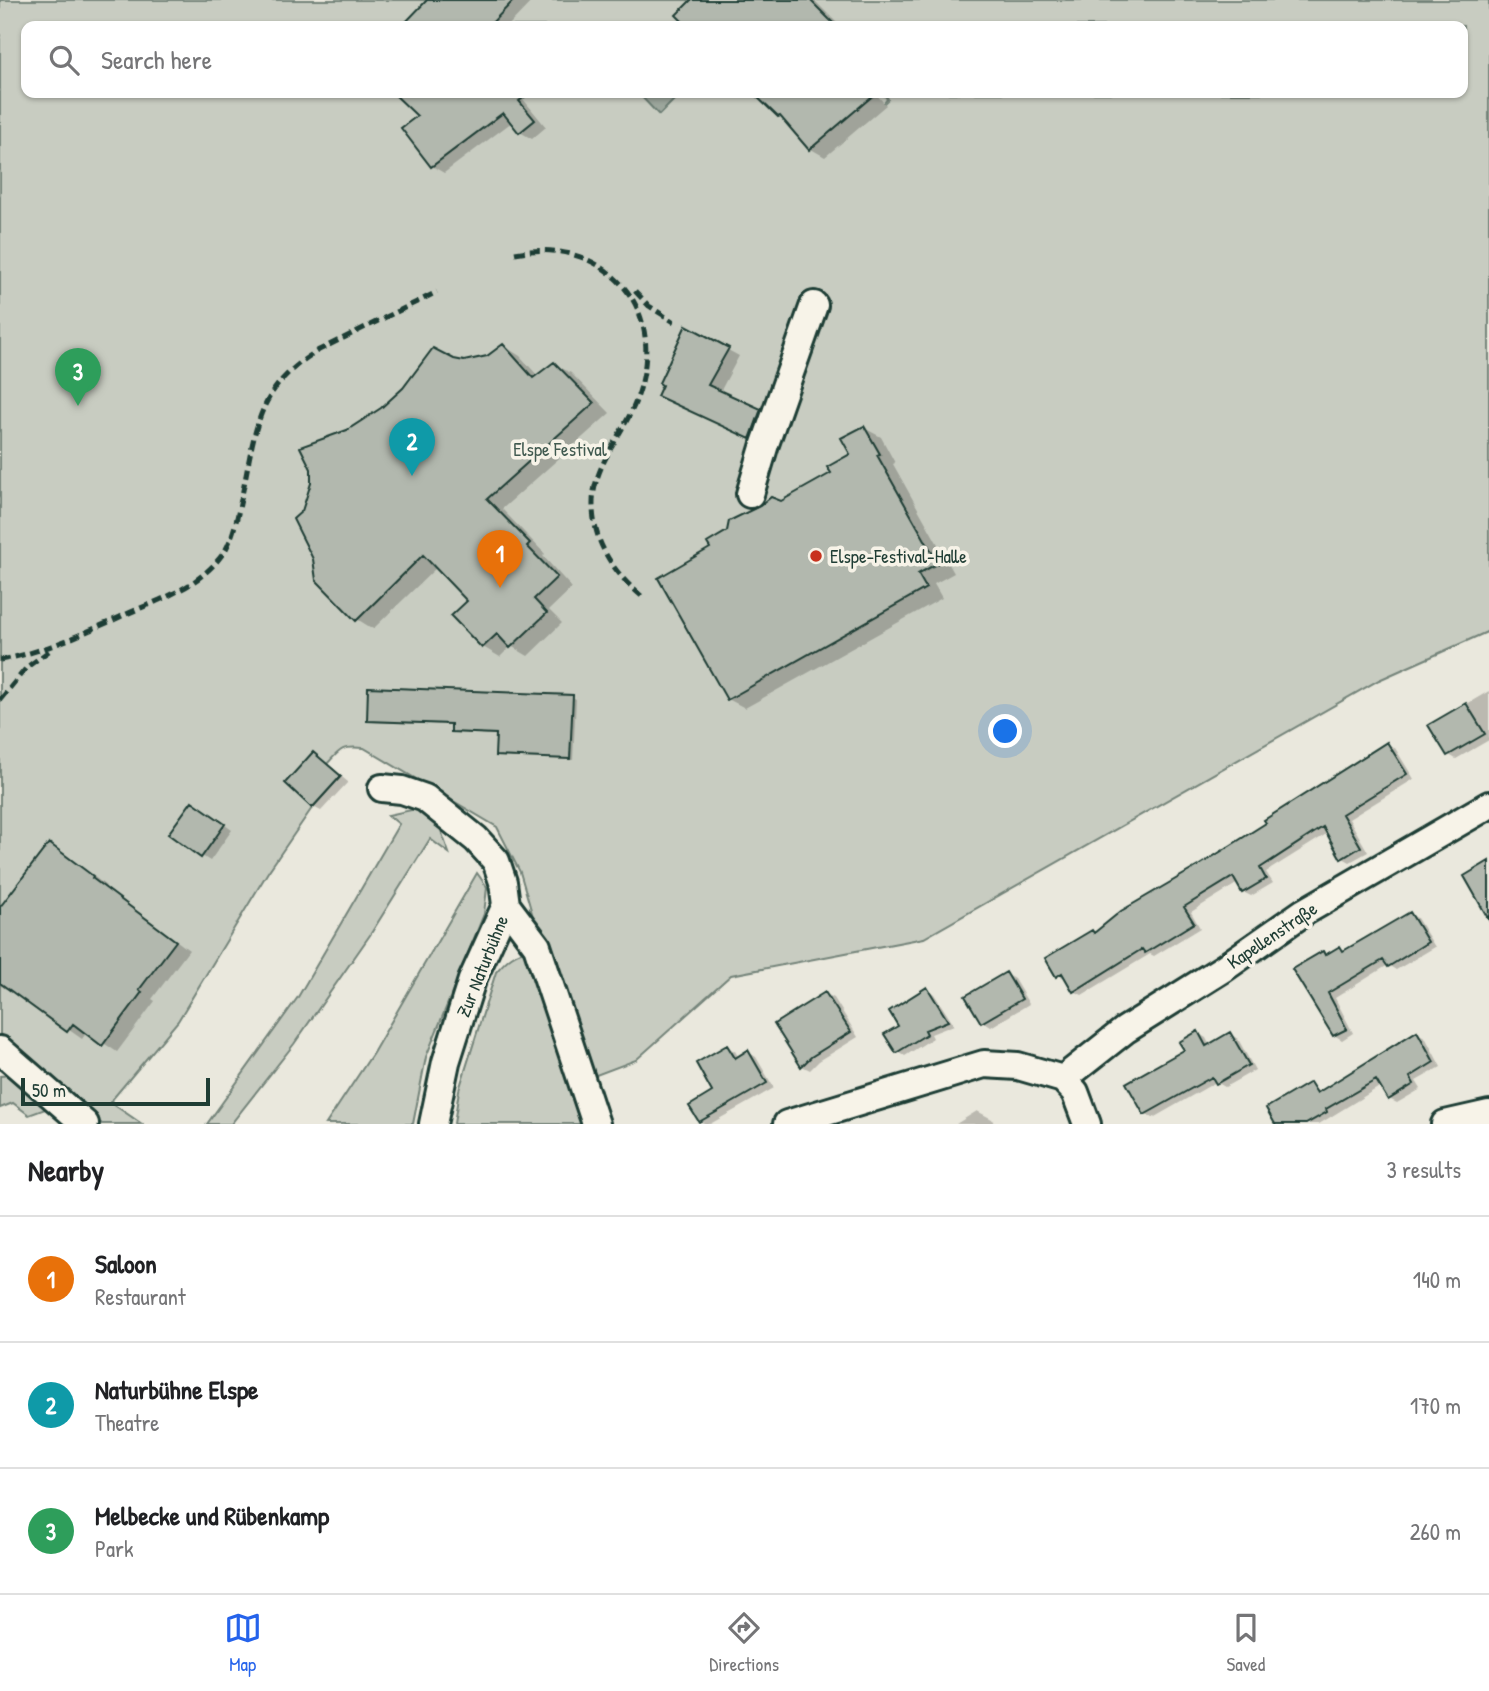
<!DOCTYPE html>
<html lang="en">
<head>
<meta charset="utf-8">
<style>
	:root { --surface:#fff; --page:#f6f6f6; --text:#202124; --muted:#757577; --line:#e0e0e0; --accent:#2563eb }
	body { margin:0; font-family:"Patrick Hand",sans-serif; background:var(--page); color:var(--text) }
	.scale { position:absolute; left:21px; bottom:18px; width:189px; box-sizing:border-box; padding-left:7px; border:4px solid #1f3d34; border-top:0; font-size:19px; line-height:24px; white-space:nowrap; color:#1f3d34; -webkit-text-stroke:5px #f7f3e8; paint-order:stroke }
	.you { position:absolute; left:1006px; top:732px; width:24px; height:24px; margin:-18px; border:5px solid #fff; border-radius:50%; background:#1a73e8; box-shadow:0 0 0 10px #1a73e833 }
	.badge { display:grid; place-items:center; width:46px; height:46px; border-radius:50%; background:var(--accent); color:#fff; font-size:23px; font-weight:700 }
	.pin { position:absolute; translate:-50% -58px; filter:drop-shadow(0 2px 4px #0008) }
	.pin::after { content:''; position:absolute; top:37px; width:24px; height:21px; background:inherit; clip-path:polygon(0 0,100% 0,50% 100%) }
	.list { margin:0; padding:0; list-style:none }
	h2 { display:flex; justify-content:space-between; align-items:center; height:91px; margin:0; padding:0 28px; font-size:30px }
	h2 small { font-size:23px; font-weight:400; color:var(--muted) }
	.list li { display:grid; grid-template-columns:46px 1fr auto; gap:21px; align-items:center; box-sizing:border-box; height:126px; padding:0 28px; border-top:2px solid var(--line) }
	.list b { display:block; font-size:26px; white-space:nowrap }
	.list p { margin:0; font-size:23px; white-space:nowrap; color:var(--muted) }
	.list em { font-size:23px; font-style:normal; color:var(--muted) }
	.icon { flex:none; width:38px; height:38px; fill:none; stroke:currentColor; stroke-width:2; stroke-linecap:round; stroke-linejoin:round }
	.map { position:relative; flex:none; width:1489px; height:1124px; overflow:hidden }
	.search { position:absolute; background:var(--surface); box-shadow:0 2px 5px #0004; left:21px; right:21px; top:21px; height:77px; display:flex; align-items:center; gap:18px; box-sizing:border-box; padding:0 24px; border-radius:14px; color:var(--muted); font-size:26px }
	.sheet { height:469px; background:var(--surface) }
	nav { display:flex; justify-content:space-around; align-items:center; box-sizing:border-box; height:98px; border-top:2px solid var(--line); background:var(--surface); font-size:19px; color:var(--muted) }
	nav a { display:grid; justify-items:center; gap:4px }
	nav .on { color:var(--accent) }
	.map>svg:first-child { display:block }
	.green { fill:#c8ccc1; stroke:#74847a; stroke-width:2; fill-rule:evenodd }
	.water { fill:#9ca69c; stroke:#6a7c72; stroke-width:2 }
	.shadow { fill:#0003 }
	.building { fill:#b2b8ae; stroke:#1f3d34; stroke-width:2 }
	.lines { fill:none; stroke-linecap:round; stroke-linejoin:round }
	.minor-casing { stroke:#1f3d34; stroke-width:32 }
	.minor { stroke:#f7f3e8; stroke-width:26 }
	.rail { stroke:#1f3d34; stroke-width:5; stroke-dasharray:10 5; stroke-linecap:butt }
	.poi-dot { fill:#c8321e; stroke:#f7f3e8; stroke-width:2.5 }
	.labels { text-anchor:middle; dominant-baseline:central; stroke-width:7; stroke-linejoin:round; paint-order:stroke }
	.park-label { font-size:19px; fill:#415a50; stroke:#f7f3e8 }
	.poi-label { font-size:19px; fill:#1f3d34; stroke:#f7f3e8; text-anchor:start }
	.street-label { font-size:19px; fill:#1f3d34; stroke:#f7f3e8 }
</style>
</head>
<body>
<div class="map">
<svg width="1489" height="1124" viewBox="0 0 1489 1124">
	<rect width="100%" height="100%" fill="#eae8dd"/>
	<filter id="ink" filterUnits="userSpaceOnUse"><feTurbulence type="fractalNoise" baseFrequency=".0143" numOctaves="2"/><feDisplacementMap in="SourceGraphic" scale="14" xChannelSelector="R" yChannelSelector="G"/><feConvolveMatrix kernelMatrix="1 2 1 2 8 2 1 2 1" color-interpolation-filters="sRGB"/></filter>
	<g filter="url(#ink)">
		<!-- green -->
		<path class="green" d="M 0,0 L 1489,0 L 1489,631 L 1379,680 L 924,938 L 731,975 L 636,1060 L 591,1077 L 541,944 L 520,872 L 497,827 L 364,748 C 342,746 341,748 327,764 L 341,776 L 312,808 L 268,872 L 178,1021 L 110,1102 L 142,1124 L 102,1124 L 0,1038 ZM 26,26 L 1463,26 L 1463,93 L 885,93 L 888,99 L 884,103 L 887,99 L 883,93 L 26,93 Z
			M 416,809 L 439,825 L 449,853 L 430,839 L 370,935 L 294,1044 L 231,1124 L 207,1124 L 298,997 L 399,824 L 388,815 Z
			M 477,873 L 487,887 L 484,914 L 426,1057 L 413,1124 L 326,1124 L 373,1053 Z
			M 532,949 L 588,1124 L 454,1124 L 459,1090 L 496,972 C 507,959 515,952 532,949 Z
			M 12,1075 L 51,1107 L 29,1115 L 13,1103 L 0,1108 L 0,1076 Z"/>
		<!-- water -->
		<path class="water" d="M 638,93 L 681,93 L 659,115 Z"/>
		<!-- shadow -->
		<path class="shadow" d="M 429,0 L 533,0 L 508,26 L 404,26 Z
			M 693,0 L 814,0 L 840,26 L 690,26 L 679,15 Z
			M 395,93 L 474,93 L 479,100 L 487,93 L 518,93 L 546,127 L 532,139 L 520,132 L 512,122 L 444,173 L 432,166 L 420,116 Z
			M 756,93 L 875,93 L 886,105 L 825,157 L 811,149 L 786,120 Z
			M 504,346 L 520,356 L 538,376 L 554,364 L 571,373 L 610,413 L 502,509 L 545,554 L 543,556 L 572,588 L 549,610 L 562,623 L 528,656 L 511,646 L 500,657 L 483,647 L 454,616 L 470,601 L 437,567 L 373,629 L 357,619 L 303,512 L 348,431 L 453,361 L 464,362 L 488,358 Z
			M 728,350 L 739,356 L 720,392 L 671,401 Z
			M 761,412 L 771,418 L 762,444 L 752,439 Z
			M 864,428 L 881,437 L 895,463 L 893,464 L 954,573 L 934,584 L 942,598 L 745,708 L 728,699 L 712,549 L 781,503 L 833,474 L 852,455 Z
			M 1489,691 L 1489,740 L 1456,759 L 1449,755 L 1431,725 Z
			M 572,697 L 576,699 L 573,760 L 501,757 L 497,755 L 498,735 L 456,733 L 452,731 L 453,725 L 372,722 L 368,720 Z
			M 1387,744 L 1395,748 L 1414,779 L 1349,819 L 1368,852 L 1350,862 L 1343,858 L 1328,833 L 1266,872 L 1273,883 L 1251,896 L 1243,892 L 1238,883 L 1191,912 L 1200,928 L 1154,956 L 1150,954 L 1082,995 L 1074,991 L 1067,979 L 1058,975 L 1095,934 Z
			M 314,754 L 348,782 L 321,811 L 313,807 Z
			M 201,808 L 232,830 L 210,861 L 202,856 Z
			M 49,845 L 64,853 L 106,886 L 105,887 L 189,950 L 152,999 L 155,1001 L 117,1052 L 87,1032 L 82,1039 L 8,987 L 6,989 L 0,985 L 0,909 Z
			M 1410,914 L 1417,918 L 1435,947 L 1396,970 L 1388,965 L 1335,998 L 1353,1033 L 1342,1040 L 1334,1035 L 1295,970 L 1323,953 L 1328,956 L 1340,948 L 1346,952 Z
			M 1006,974 L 1014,979 L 1029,1004 L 991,1027 L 983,1022 L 967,997 Z
			M 927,989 L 934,994 L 954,1025 L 931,1034 L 933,1038 L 905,1056 L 898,1051 L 900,1026 Z
			M 826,994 L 834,998 L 858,1037 L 819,1061 L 810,1070 L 802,1066 L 776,1024 Z
			M 1198,1033 L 1206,1038 L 1210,1046 L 1230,1034 L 1238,1039 L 1255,1070 L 1225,1087 L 1216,1082 L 1153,1118 L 1145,1113 Z
			M 1417,1033 L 1425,1037 L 1441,1067 L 1416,1081 L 1421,1089 L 1397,1103 L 1389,1099 L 1381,1086 L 1319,1124 L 1277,1124 L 1310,1084 L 1320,1093 Z
			M 727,1047 L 735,1051 L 739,1058 L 748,1052 L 756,1057 L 774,1088 L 710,1124 L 705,1124 L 700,1121 L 715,1092 Z
			M 977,1111 L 992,1119 L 994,1124 L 956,1124 Z"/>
		<!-- building -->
		<path class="building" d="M 427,0 L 514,0 L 489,26 L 402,26 Z
			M 691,0 L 810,0 L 836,26 L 687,26 L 676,15 Z
			M 393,93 L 530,93 L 519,101 L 535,120 L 519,133 L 503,113 L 431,167 L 401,128 L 417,116 Z
			M 753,93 L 876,93 L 809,150 L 780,116 L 778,117 Z
			M 686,325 L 729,348 L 708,385 L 761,409 L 750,439 L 657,396 L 662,385 L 659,383 Z
			M 503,344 L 533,378 L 554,362 L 594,403 L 487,499 L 530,543 L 527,546 L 557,577 L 534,599 L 547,613 L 510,648 L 497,634 L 482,648 L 451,616 L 467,601 L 423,555 L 356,621 L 316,580 L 313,559 L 293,519 L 302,511 L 311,483 L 311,469 L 300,447 L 347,430 L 381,408 L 403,388 L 433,348 L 454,359 L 464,361 L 487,356 Z
			M 864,426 L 880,454 L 877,455 L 938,563 L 918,574 L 926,588 L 727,700 L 658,578 L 710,548 L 707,543 L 727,531 L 729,521 L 760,506 L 771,497 L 781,501 L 831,473 L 827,467 L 850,454 L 841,438 Z
			M 368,687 L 573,695 L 570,759 L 495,756 L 496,734 L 451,732 L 451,724 L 367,721 Z
			M 1466,703 L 1485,734 L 1447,756 L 1428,725 Z
			M 1387,742 L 1407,774 L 1342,814 L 1361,847 L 1341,859 L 1323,827 L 1260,868 L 1266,879 L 1242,893 L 1233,877 L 1184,907 L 1194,923 L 1145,953 L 1142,949 L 1073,992 L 1062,973 L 1056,977 L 1045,958 L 1092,930 L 1094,933 L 1121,911 L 1198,866 L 1266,823 L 1264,820 Z
			M 313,752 L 341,776 L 312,808 L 285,783 Z
			M 192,801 L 225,824 L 201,858 L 168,834 Z
			M 49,843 L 93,876 L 92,878 L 176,941 L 139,990 L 142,992 L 102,1046 L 73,1024 L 67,1032 L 0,983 L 0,907 Z
			M 1489,861 L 1489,920 L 1464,876 Z
			M 1410,912 L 1428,942 L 1388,967 L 1383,960 L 1328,993 L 1347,1029 L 1333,1036 L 1292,969 L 1323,951 L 1325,955 L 1340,946 L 1343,951 Z
			M 1006,972 L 1022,999 L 981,1023 L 965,996 Z
			M 927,987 L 948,1021 L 925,1030 L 927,1034 L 896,1053 L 884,1034 L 898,1026 L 889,1011 Z
			M 825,992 L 851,1032 L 811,1057 L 801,1067 L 774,1024 Z
			M 1198,1031 L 1206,1046 L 1230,1032 L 1249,1065 L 1216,1084 L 1212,1077 L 1144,1115 L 1126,1083 L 1184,1050 L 1179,1042 Z
			M 1417,1031 L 1434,1062 L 1410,1077 L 1414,1084 L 1388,1100 L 1376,1080 L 1326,1109 L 1327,1112 L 1306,1124 L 1275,1124 L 1266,1108 L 1310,1082 L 1317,1093 Z
			M 727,1045 L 735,1058 L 748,1050 L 767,1083 L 699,1122 L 689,1106 L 712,1092 L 696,1063 Z"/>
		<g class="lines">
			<defs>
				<path id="minor" d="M 750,494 L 765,444 L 814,305
					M 382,788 L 402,790 L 425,798 L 476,839 L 496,861 L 503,882 L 506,905 L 472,980 L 446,1062 L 433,1124
					M 506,905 L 537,946 L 596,1124
					M 0,1050 L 85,1124
					M 1063,1079 L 1075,1092 L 1087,1124
					M 787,1124 L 984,1064 L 1018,1066 L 1063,1079 L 1125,1030 L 1224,968 L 1304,912 L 1489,805
					M 1445,1124 L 1489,1114"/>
			</defs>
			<!-- minor casing -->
			<use href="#minor" class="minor-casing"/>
			<!-- minor -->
			<use href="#minor" class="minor"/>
			<!-- rail -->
			<path class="rail" d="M 515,253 C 550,246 589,253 615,278 C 656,315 652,375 627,420 C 613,446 593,473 593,503 C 592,542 615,575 644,598
				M 635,291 L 649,306 L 674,322
				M 0,660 C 41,653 82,634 120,617 C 139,608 160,601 178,591 C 196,582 215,567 226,549 C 233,536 237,519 240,504 C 256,435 252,390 319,350 L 437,292
				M 0,700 L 27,667 L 49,651"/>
		</g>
	</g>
	<!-- markers -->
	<circle class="poi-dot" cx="816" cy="556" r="7"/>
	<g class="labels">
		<!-- park labels -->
		<g class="park-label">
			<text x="560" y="449">Elspe Festival</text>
		</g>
		<!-- poi labels -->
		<g class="poi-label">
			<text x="830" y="556">Elspe-Festival-Halle</text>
		</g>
		<!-- street labels -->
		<g class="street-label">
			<text transform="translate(1272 935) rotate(-34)">Kapellenstraße</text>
			<text transform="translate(482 966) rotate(-68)">Zur Naturbühne</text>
		</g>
	</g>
</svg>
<div class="scale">50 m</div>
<div class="you"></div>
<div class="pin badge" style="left:500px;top:588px;background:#e8710a">1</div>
<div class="pin badge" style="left:412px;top:476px;background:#0f9aa8">2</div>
<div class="pin badge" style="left:78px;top:406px;background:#2e9e5b">3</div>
<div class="search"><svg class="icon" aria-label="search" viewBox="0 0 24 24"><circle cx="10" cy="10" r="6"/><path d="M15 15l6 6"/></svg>Search here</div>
</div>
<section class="sheet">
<h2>Nearby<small>3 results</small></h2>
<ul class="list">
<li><span class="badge" style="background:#e8710a">1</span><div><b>Saloon</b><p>Restaurant</p></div><em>140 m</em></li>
<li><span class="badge" style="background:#0f9aa8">2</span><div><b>Naturbühne Elspe</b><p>Theatre</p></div><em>170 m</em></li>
<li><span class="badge" style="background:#2e9e5b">3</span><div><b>Melbecke und Rübenkamp</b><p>Park</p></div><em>260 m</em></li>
</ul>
</section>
<nav>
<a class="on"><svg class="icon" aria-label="map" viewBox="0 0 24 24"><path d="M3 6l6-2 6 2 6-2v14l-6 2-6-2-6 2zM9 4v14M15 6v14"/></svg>Map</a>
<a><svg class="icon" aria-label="directions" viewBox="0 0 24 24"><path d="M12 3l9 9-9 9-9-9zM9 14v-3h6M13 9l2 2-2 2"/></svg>Directions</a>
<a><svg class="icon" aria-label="saved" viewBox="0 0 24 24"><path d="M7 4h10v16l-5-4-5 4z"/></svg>Saved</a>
</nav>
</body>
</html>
